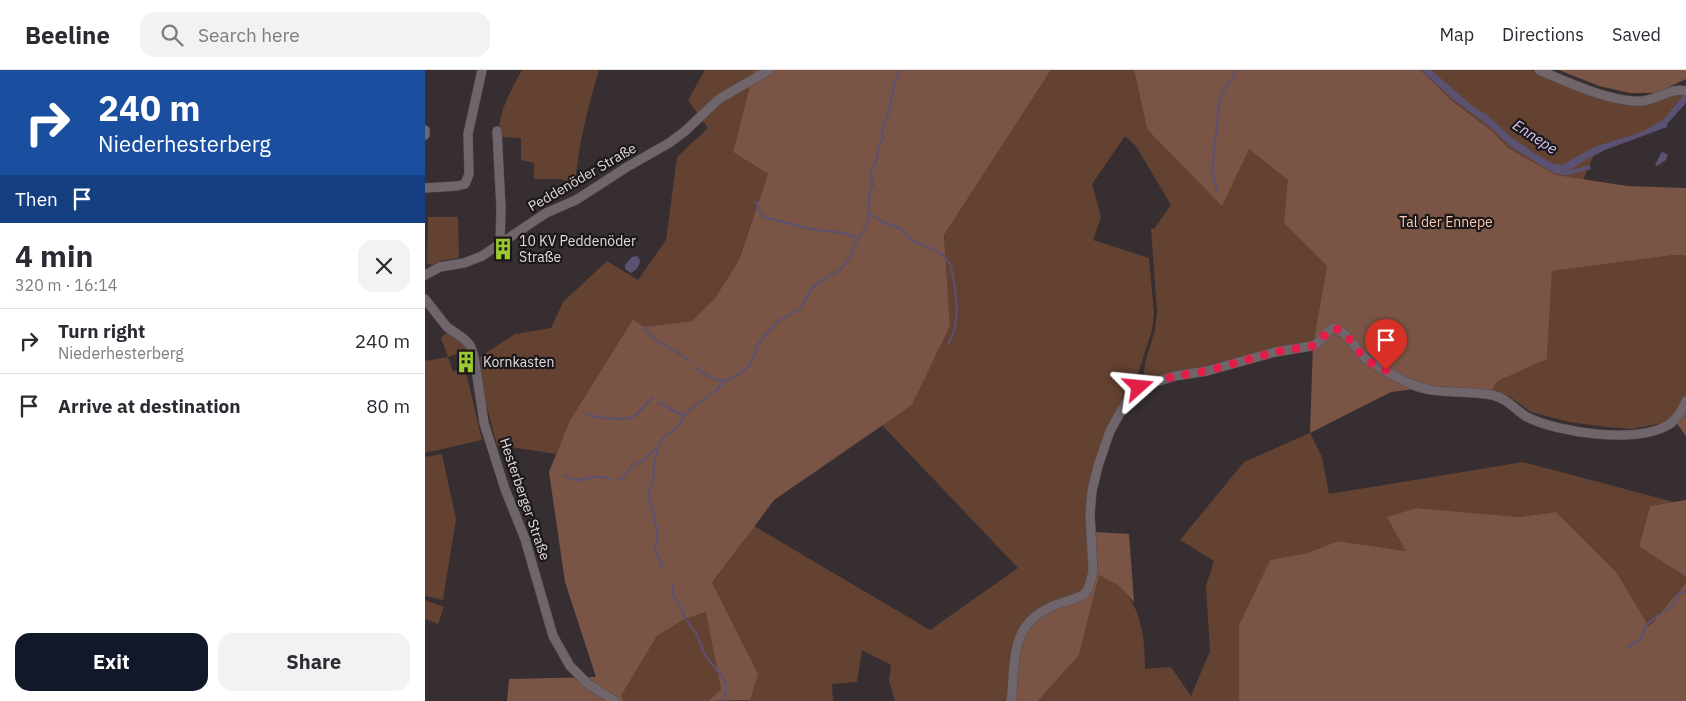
<!DOCTYPE html>
<html lang="en">
<head>
<meta charset="utf-8">
<style>
	:root { --surface:#fff; --page:#f2f2f3; --text:#2b2b33; --muted:#7c7c81; --line:#e1e1e2; --accent:#111827 }
	body { margin:0; font-family:"IBM Plex Sans",sans-serif; background:var(--page); color:var(--text); height:100vh; display:flex; flex-direction:column; font-size:19px; white-space:nowrap }
	* { box-sizing:border-box; margin:0 }
	p { font-size:16px; color:var(--muted) }
	.icon { flex:none; width:28px; height:28px; fill:none; stroke:currentColor; stroke-width:2; stroke-linecap:round; stroke-linejoin:round }
	.map { position:relative; flex:1; overflow:hidden }
	.drawer { display:flex; flex-direction:column; background:var(--surface); width:425px }
	.drawer>* { flex:none }
	.banner { background:#1a4fa0; color:#fff; overflow:hidden }
	.pin { position:absolute; display:grid; place-items:center; width:42px; height:42px; color:#fff; margin:-51px -21px; border-radius:50% 50% 50% 0; rotate:-45deg; box-shadow:0 0 5px #0007 }
	.pin .icon { rotate:45deg }
	.me { position:absolute; width:55px; margin:-28px; rotate:72deg; stroke-linejoin:round; filter:drop-shadow(0 0 4px #0008) }
	.turn { display:flex; align-items:center; gap:18px; height:105px; padding:0 15px; font-size:22px }
	.turn .icon { width:65px; height:65px; stroke-width:2.5 }
	.turn b { display:block; font-size:35px; line-height:42px }
	.then { display:flex; align-items:center; height:48px; padding:0 15px; background:#0003; gap:10px; font-size:19px }
	.round { display:grid; place-items:center; flex:none; width:52px; height:52px; border-radius:15px; background:var(--page) }
	.head { display:flex; align-items:center; justify-content:space-between; height:85px; padding:0 15px }
	h1 { font-size:30px; font-weight:700; line-height:38px }
	.cta { display:flex; gap:10px; margin-top:auto; padding:10px 15px }
	.cta a { flex:1; height:58px; border-radius:15px; background:var(--accent); color:#fff; font-size:20px; font-weight:700; line-height:58px; text-align:center }
	.cta a+a { background:var(--page); color:var(--text) }
	ul { padding:0; list-style:none }
	li { display:flex; align-items:center; gap:15px; height:65px; padding:0 15px; border-top:1px solid var(--line) }
	li div { flex:1 }
	li b { display:block; font-size:19px }
	li em { font-style:normal }
	header { display:flex; align-items:center; gap:30px; box-sizing:border-box; height:70px; padding:0 25px; background:var(--surface); border-bottom:1px solid var(--line) }
	header strong { font-size:24px }
	nav { display:flex; gap:28px; margin-inline-start:auto; font-size:18px }
	.search { width:350px; height:45px; background:var(--page); display:flex; align-items:center; gap:12px; box-sizing:border-box; padding:0 18px; border-radius:15px; color:var(--muted); font-size:19px }
	main { display:flex; flex:1; min-height:0 }
	.map>svg:first-child { display:block }
	.green { fill:#644232 }
	.forest { fill:#7a5545 }
	.water { fill:#5b5173 }
	.lines { fill:none; stroke-linecap:round; stroke-linejoin:round }
	.stream { stroke:#5b5173; stroke-width:2 }
	.minor-casing { stroke:#544d50; stroke-width:10 }
	.minor { stroke:#70656a; stroke-width:9 }
	.route { stroke:#e11d48; stroke-width:9; stroke-dasharray:0 16.2 }
	.labels { text-anchor:middle; stroke-width:4.5; stroke-linejoin:round; paint-order:stroke }
	.street-label { font-size:14px; fill:#e0dadc; stroke:#1c1719 }
	.park-label { font-size:14px; fill:#fcc7b0; stroke:#1c1719 }
	.poi-label { font-size:14px; fill:#e0dadc; stroke:#1c1719; text-anchor:start }
	.water-label { font-size:15px; font-style:italic; fill:#daccfd; stroke:#1c1719 }
</style>
</head>
<body>
<header>
<strong>Beeline</strong>
<div class="search"><svg class="icon" aria-label="search" viewBox="0 0 24 24"><circle cx="10" cy="10" r="6"/><path d="M15 15l6 6"/></svg>Search here</div>
<nav><a>Map</a><a>Directions</a><a>Saved</a></nav>
</header>
<main>
<section class="drawer">
<div class="banner">
<div class="turn"><svg class="icon" aria-label="right" viewBox="0 0 24 24"><path d="M7 20v-9h11M14 6l5 5-5 5"/></svg><div><b>240 m</b>Niederhesterberg</div></div>
<div class="then">Then<svg class="icon" aria-label="arrive" viewBox="0 0 24 24"><path d="M6 21V4h12l-3 4 3 4H6"/></svg></div>
</div>
<div class="head"><div><h1>4 min</h1><p>320 m · 16:14</p></div><a class="round"><svg class="icon" aria-label="close" viewBox="0 0 24 24"><path d="M6 6l12 12M18 6L6 18"/></svg></a></div>
<ul>
<li><svg class="icon" aria-label="right" viewBox="0 0 24 24"><path d="M7 20v-9h11M14 6l5 5-5 5"/></svg><div><b>Turn right</b><p>Niederhesterberg</p></div><em>240 m</em></li>
<li><svg class="icon" aria-label="arrive" viewBox="0 0 24 24"><path d="M6 21V4h12l-3 4 3 4H6"/></svg><div><b>Arrive at destination</b></div><em>80 m</em></li>
</ul>
<div class="cta"><a>Exit</a><a>Share</a></div>
</section>
<div class="map">
<svg width="1261" height="631" viewBox="0 0 1261 631">
	<rect width="100%" height="100%" fill="#372e31"/>
	<!-- green -->
	<path class="green" d="M97 0H174C162 40 154 72 150 114L136 109H109V93L96 90V68L74 67C73 42 85 22 97 0Z
		M280 0H329L308 82 343 104 314 190 290 228 267 251 219 257 208 249 144 352 131 384 72 375 58 323 55 287 90 264 126 258 138 232 182 191 213 210 241 170 252 87 283 58 263 30Z
		M626 0H709L722 59 810 0H1106L1125 8 1203 32 1257 21 1261 28 1236 56 1170 82 1123 194 877 171 902 196 888 274 721 312 718 307 721 289 730 260 732 242 726 158 729 159 746 135 711 76 700 66 667 114 676 147 668 170 724 188 729 244 727 260 709 316 698 333 671 396 665 499 659 520 585 631H470L464 610 466 595 437 580 432 612 407 614 408 631H320L325 630 287 514 329 456 505 560 593 498 457 355 487 335 525 256 519 165Z
		M3 147H33L34 188 19 190 7 195 2 193Z
		M1249 185H1261V329L1254 343 1239 353 1206 359 1181 357 1144 352 1106 342 1085 327 1066 321 1073 311 1122 289 1127 201Z
		M23 261 33 268 43 280 23 287 28 302 40 298 57 370 0 383V291L23 287 16 268Z
		M885 363 897 387 904 424 1098 392 1249 432 1225 436 1214 475 1261 507V513L1224 558 1192 503 1131 442 1094 447 992 438 982 481 913 471 882 483 845 490 814 555V631H613L654 585 674 504C680 508 689 511 694 516 717 537 720 569 720 599L746 597 766 626 785 581 781 516 789 491 755 470 819 392Z
		M17 384 31 449 18 530 0 526V387Z
		M0 530 19 537 13 554 0 549Z
		M282 542 296 619 283 631H199L196 626 232 566 258 550Z"/>
	<!-- forest -->
	<path class="forest" d="M329 0H626L519 165 525 256 487 335 349 430 287 513 333 604 325 630 283 631 296 619 281 542 258 550 232 566 196 626 199 631H82L84 609 171 607 140 512 124 402 144 352 208 249 219 257 267 251 290 228 314 190 343 104 308 82Z
		M709 0H995L1028 32 1067 61 1083 78 1131 105 1202 116 1261 118V185H1249L1127 201 1122 289 1073 311 1066 321 1014 316 966 322 885 363 888 274 902 196 859 153 863 110 824 79 797 136 722 59Z
		M1134 0H1261V9L1231 23H1205L1174 16Z
		M1261 335V366L1250 351Z
		M1261 430V507L1214 476 1225 436Z
		M992 438 1094 447 1131 442 1192 503 1224 557 1261 513V631H814V555L845 490 882 483 913 471 981 481 962 447Z
		M670 462 704 464 709 532 693 515 674 505 654 585 613 631H587L595 569 608 547 636 534 669 512 673 498Z"/>
	<!-- water -->
	<path class="water" d="M996 0H1006L1050 38 1061 44 1087 68 1114 86 1129 94 1137 95 1169 77 1217 62 1239 49 1261 22V33L1242 54V57L1180 80 1157 92 1143 101 1165 95 1166 99 1142 105H1136L1127 102 1086 77 1063 55 1030 31Z
		M1238 82 1243 85 1241 90 1232 96 1230 95 1236 83Z
		M212 186 215 190C215 196 211 200 206 203L200 199V195L207 187Z"/>
	<g class="lines">
		<!-- stream -->
		<path class="stream" d="M792 122 787 101 794 34C796 22 806 12 811 0
			M329 132 332 133 333 140 339 147 385 159 419 163 434 168
			M445 144C452 148 458 154 466 155 470 156 474 157 477 160 481 164 482 168 488 171 504 178 516 179 526 196 531 220 537 253 523 274
			M219 257 228 268 266 291
			M272 298C281 306 288 310 300 311
			M233 332C242 336 249 343 259 345
			M162 344C173 349 197 350 209 347L227 328
			M139 405C153 414 154 409 168 407 173 406 180 407 185 409
			M191 410 197 409 206 397 220 389 231 379
			M238 499 230 479 232 469 231 456 228 440 224 429V421L229 407V392L235 372 239 367 252 358 260 345 269 336 289 322 300 311 316 303 324 296 329 287 332 275 352 252 375 239 386 220 393 213 417 198 424 189 429 176 443 153 444 127 446 119 449 115 446 108V103L452 88 453 78 458 68 457 60 464 42 470 10 475 0
			M247 515 249 528 254 533 260 548 271 563 280 585 301 612 300 631
			M1203 578 1218 566C1218 547 1241 546 1250 532 1251 529 1252 527 1253 524L1261 521"/>
		<!-- minor casing -->
		<g class="minor-casing">
			<path id="minor" d="M1114 0C1142 12 1187 33 1217 31 1232 30 1246 17 1261 21
				M0 60V65
				M72 61 76 138 75 174
				M0 118 32 116 40 114 44 104 43 64 57 0
				M0 205 15 197 39 193 57 186 121 143 151 130 202 97 244 73 259 62 294 29 344 0
				M0 229 22 257 38 268 45 275 49 286 59 353 80 419 100 469 128 566 145 596 163 614 190 631
				M586 631C589 609 587 578 599 559 608 545 621 538 636 533 644 530 655 529 661 522 665 517 667 506 668 500L665 444 667 421 673 396 685 361 700 334 714 317 750 306 782 301 850 282 887 276 894 272 904 260 909 258C926 263 930 282 944 291 956 299 975 309 988 315 1013 325 1041 320 1067 325 1082 328 1090 340 1102 347 1134 363 1211 374 1243 355 1252 350 1257 340 1261 331"/>
		</g>
		<!-- minor -->
		<use href="#minor" class="minor"/>
	</g>
	<g class="lines">
		<!-- route -->
		<path class="route" d="M714 317 750 306 782 301 850 282 887 276 894 272 904 260 909 258C926 263 930 281 943 291 949 295 956 297 961 300"/>
	</g>
	<!-- icons -->
	<defs>
		<g id="building-bare" transform="scale(1.725)"><path d="M-4-6H4V6H1V3H-1V6H-4ZM-2.5-4.3h1.7v1.8h-1.7ZM.8-4.3h1.7v1.8H.8ZM-2.5-1h1.7V.8h-1.7ZM.8-1h1.7V.8H.8Z" fill="#9cca31" stroke="#1c1719" stroke-width="2.5" paint-order="stroke"/></g>
	</defs>
	<g fill-rule="evenodd">
		<use href="#building-bare" x="78" y="179"/>
		<use href="#building-bare" x="41" y="292"/>
	</g>
	<g class="labels">
		<!-- street labels -->
		<g class="street-label">
			<text transform="translate(157 107) rotate(-30)" y="5">Peddenöder Straße</text>
			<text transform="translate(100 429) rotate(71)" y="5">Hesterberger Straße</text>
		</g>
		<!-- park labels -->
		<g class="park-label">
			<text x="1021" y="157">Tal der Ennepe</text>
		</g>
		<!-- poi labels -->
		<g class="poi-label">
			<text x="94" y="176">10 KV Peddenöder<tspan x="94" dy="16">Straße</tspan></text>
			<text x="58" y="297">Kornkasten</text>
		</g>
		<!-- water labels -->
		<g class="water-label">
			<text transform="translate(1110 67) rotate(33)" y="5">Ennepe</text>
		</g>
	</g>
</svg>
<div class="pin" style="left:961px;top:300px;background:#d93025"><svg class="icon" aria-label="arrive" viewBox="0 0 24 24"><path d="M6 21V4h12l-3 4 3 4H6"/></svg></div>
<svg class="me" style="left:714px;top:317px" viewBox="-20 -20 40 40"><path d="M0-17L14 15 0 8-14 15z" fill="#e11d48" stroke="#fff" stroke-width="4"/></svg>
</div>
</main>
</body>
</html>
